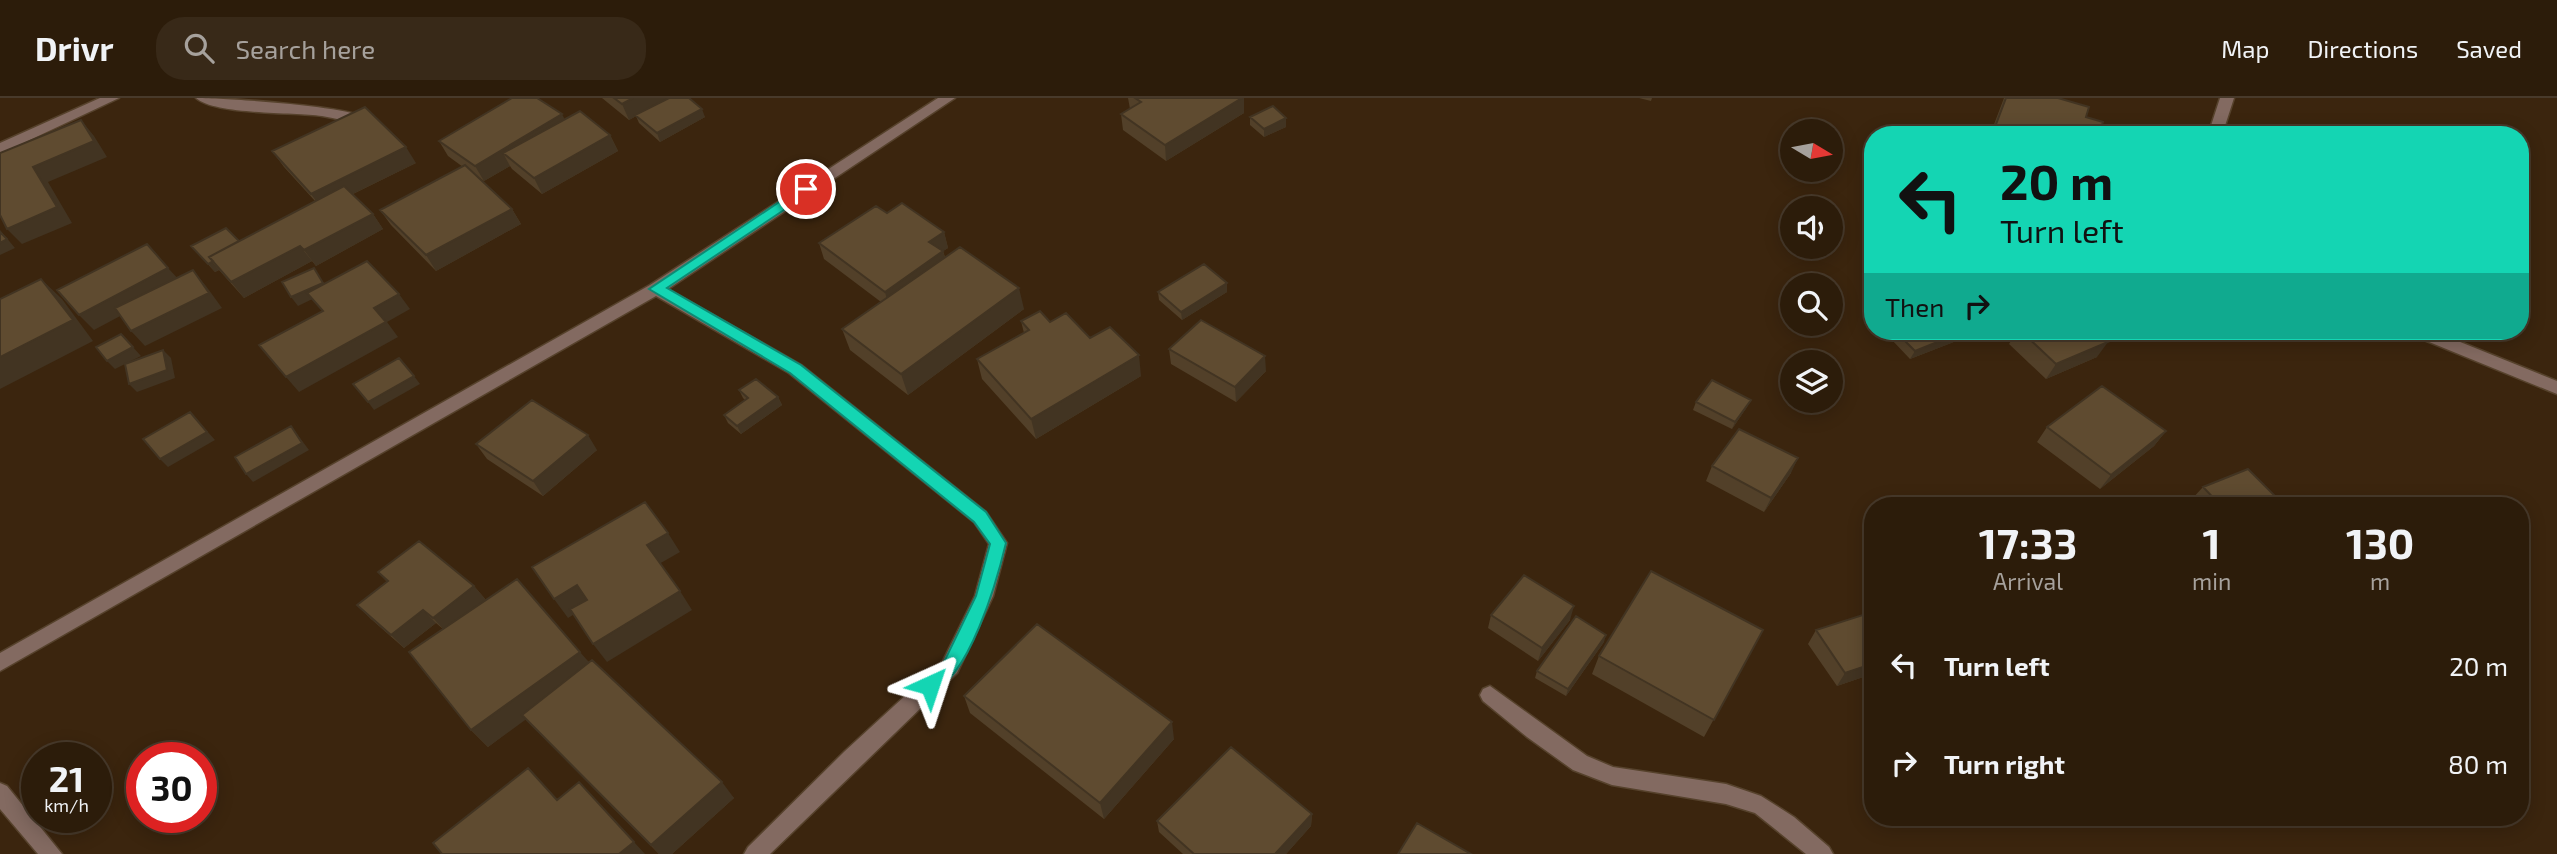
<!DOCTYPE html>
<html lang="en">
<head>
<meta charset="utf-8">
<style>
	:root { --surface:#2c1c0a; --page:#382918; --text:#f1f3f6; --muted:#a6a19c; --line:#483a2b }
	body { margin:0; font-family:"Exo 2",sans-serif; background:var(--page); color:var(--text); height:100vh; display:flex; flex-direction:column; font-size:26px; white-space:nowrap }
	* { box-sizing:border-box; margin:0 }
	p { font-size:23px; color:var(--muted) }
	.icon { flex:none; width:38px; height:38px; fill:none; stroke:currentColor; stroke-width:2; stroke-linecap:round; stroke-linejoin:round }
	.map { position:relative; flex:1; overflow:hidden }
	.details { position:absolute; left:1864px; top:399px; width:665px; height:329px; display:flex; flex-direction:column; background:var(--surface); border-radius:28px; box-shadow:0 4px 18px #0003,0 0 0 2px var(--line) }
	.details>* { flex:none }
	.hud { position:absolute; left:1864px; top:28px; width:665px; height:214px; border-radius:28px; box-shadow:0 4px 18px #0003,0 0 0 2px var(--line); background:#14d5b3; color:#111; overflow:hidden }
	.needle { width:46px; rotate:100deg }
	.fabs { position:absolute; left:1780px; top:21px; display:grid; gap:14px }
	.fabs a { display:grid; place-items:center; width:63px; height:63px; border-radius:50%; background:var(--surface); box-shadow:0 4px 18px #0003,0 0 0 2px var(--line); font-size:35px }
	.speed { position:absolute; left:21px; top:644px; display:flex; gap:14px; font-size:35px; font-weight:700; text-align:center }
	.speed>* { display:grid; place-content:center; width:91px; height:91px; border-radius:50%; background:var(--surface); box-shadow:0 4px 18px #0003,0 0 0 2px var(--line); line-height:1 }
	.speed small { font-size:18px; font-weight:400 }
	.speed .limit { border:10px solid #d22; background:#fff; color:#111 }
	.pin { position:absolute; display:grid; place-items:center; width:60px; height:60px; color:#fff; margin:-30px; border:4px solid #fff; border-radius:50%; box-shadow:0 2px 7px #0007 }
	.me { position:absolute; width:77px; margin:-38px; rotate:42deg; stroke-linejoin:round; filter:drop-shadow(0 0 5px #0008) }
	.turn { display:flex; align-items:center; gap:24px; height:147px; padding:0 21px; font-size:32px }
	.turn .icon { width:91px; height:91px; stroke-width:2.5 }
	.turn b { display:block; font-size:49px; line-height:60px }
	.then { display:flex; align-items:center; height:66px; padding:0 21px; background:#0003; gap:14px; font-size:26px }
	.eta { display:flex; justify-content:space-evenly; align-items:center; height:119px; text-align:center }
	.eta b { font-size:42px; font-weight:700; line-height:49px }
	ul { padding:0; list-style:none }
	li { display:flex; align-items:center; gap:21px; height:98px; padding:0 21px }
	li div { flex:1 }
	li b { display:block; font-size:26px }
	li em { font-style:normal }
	header { display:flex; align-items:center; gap:42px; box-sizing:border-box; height:98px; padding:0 35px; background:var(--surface); border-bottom:2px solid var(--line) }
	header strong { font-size:33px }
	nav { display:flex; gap:38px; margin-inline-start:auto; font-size:24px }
	.search { width:490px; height:63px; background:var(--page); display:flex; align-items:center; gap:18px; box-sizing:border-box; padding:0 24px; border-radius:28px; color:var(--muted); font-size:26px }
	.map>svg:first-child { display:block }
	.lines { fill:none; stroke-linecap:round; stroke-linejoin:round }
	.street-casing { stroke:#56422c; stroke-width:3 }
	.street { fill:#836a61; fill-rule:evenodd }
	.wall { fill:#524029 }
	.shaded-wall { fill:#423422 }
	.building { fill:#5f4b30; stroke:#423422; stroke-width:2 }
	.route { fill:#14d5b3; stroke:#0d8a74; stroke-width:2 }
</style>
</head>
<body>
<header>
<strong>Drivr</strong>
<div class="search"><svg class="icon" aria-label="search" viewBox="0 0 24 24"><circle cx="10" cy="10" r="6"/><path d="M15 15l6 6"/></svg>Search here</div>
<nav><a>Map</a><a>Directions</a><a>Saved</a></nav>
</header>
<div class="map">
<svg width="2557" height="756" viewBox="0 0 2557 756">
	<rect width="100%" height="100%" fill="#3b250e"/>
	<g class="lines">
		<!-- street casing -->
		<g class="street-casing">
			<path id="street" d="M100 0H119L0 56V45Z
				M196 0C221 0 354 8 367 21L360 26C347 23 334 20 322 18 294 14 215 17 196 0Z
				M938 0H955L668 191 801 267 986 414 1007 445 993 498 957 575 770 756H744L748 749 845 653 943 563 975 498 989 446 974 424 789 275 656 198 0 573V555L650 187Z
				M2220 0H2234L2222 37H2208Z
				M2410 233H2433L2557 283V296L2412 237Z
				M1490 588 1587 658 1613 669 1726 686 1761 698 1794 719 1829 749 1833 756H1806L1755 715 1726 706 1612 687 1573 672 1527 639 1483 603 1480 597 1483 591Z
				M0 685 7 688 62 756H38L0 711Z"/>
		</g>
		<!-- street -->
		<use href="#street" class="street"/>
	</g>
	<!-- wall -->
	<path class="wall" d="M602 0H689L705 19 660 44 639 25 636 18 629 22Z
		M1128 0H1244V15L1166 63 1123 32 1121 16 1130 11Z
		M1639 0H1652L1651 3Z
		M2004 0H2058L2086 19 2098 37H1990Z
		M1250 19 1286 29 1264 39 1250 27Z
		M564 21 610 37 618 53 542 96 512 71 510 68 484 83 478 79 512 111 521 126 436 173 391 127 380 112 463 69 448 58 439 43Z
		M272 53 416 65 353 96 373 116 383 131 316 168 312 163 244 200 219 172 215 174 191 148 239 143 315 103 284 69Z
		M887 115 944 134 948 150 943 153 945 159 1024 211 908 297 850 252 842 231 881 204 824 161 819 145Z
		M1158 194H1227L1182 222 1159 202Z
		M1021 223 1050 224 1090 240 1141 278 1036 341 982 281 977 261 1024 235Z
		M1895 233H1968L1964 240 1910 261 1891 241Z
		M2017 233H2096L2097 259 2046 281 2009 246Z
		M1169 251 1266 273 1236 304 1171 266Z
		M739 292 778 299 782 307 741 336 728 325 724 317 745 302 743 300Z
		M1696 304 1747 309 1732 331 1693 312Z
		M2047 329 2166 333 2154 348 2100 391 2037 344Z
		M476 346 597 352 543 398 487 361Z
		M1712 368 1791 375 1764 414 1706 383Z
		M2203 389 2285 408H2194L2190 403Z
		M378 474 474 488 486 502 589 564 734 700 672 756H659L525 621 488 649 471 632 443 531 436 525 404 550 371 521 357 507 387 484Z
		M1872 514V576L1837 588 1808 546 1816 532Z
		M1491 517 1570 522 1538 563 1488 530Z
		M1763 532 1704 639 1592 576 1599 558Z
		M1604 544 1566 598 1535 580 1537 573Z
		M964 598 1174 641 1104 721 970 615Z
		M1312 716 1311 728 1286 756H1183L1159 734 1157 723Z"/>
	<!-- shaded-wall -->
	<path class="shaded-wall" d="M633 0H670L629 22 622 6Z
		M1242 0H1244V15L1166 63 1165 47Z
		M702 11 705 19 660 44 657 35Z
		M562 16 570 32 503 55 510 68 484 83 475 68Z
		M1286 20V29L1264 39V31Z
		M81 22 94 38 107 59 48 84 72 125 22 146 7 131 33 69Z
		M610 37 618 53 542 96 534 80Z
		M406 49 416 65 322 111 311 96Z
		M512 111 521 126 436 173 426 157Z
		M373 116 383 131 316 168 304 152Z
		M0 132 15 150 0 157Z
		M944 134 948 150 934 159 929 144Z
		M300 148 312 163 244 200 231 184Z
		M943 153 947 168 889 210 885 194Z
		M212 164 219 172 215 174 208 166Z
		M168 170 182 185 94 232 79 217Z
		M314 170 329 193 298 208 291 199Z
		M193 172 206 188 222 210 145 248 131 233Z
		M41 181 62 201 93 243 0 291V259Z
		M1227 185V194L1182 222 1181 214Z
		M1019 190 1024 211 908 297 901 276Z
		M399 196 410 211 387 224 398 239 299 294 286 279 374 210Z
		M1965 233H1968L1964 240 1910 261 1915 253Z
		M121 236 141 258 115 271 107 263Z
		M2108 244 2097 259 2046 281 2056 266Z
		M163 252 171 260 175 280 137 294 129 286Z
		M1139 257 1141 278 1036 341 1031 321Z
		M1265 258 1266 273 1236 304 1235 289Z
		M414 278 420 286 374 312 368 304Z
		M778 299 782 307 741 336 737 328Z
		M1751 302 1747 309 1732 331 1735 324Z
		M190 314 215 342 168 369 160 361Z
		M291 328 309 352 253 384 246 376Z
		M2166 333 2154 348 2100 391 2111 377Z
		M588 337 597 352 543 398 533 383Z
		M1798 360 1791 375 1764 414 1771 400Z
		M668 435 680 454 659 466 647 447Z
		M577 487 591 506 568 520 554 501Z
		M474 488 486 502 446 534 433 520Z
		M680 493 692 512 607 564 593 546Z
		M1574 508 1570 522 1538 563 1542 550Z
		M423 512 436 525 404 550 391 537Z
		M1606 537 1604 544 1566 598 1568 591Z
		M580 554 595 571 488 649 471 632Z
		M1872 566V576L1837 588 1845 575Z
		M1172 624 1174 641 1104 721 1100 705Z
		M579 684 645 756H619Z
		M722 684 734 700 672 756H659L651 747Z
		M1312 716 1311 728 1286 756H1275Z"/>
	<!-- building -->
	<path class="building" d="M512 0H537L562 16 475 68 439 43Z
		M614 0H633L622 6Z
		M669 0H689L702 11 657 35 635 17Z
		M1135 0H1242L1165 47 1121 16 1141 4Z
		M2006 0H2058L2089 9 2086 19 2103 24 2098 37H2020L1995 29Z
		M1273 8 1286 20 1264 31 1250 19Z
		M365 9 406 49 311 96 272 53Z
		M580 13 610 37 534 80 503 55Z
		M81 22 94 43 33 69 57 109 7 131 0 117V55Z
		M465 67 512 111 426 157 380 112Z
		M344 88 373 116 304 152 300 148 231 184 209 159Z
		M902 105 944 134 929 144 943 153 885 194 819 145 876 108 887 115Z
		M226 130 239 143 209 159 213 163 208 166 191 148Z
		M0 134 7 141 0 145Z
		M147 146 168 170 79 217 57 192Z
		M960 149 1019 190 901 276 842 231Z
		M367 163 399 196 374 210 386 224 286 279 259 247 323 213 307 195Z
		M1204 166 1227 185 1181 214 1158 194Z
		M314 170 323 185 291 199 282 184Z
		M193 172 209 195 131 233 115 210Z
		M41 181 73 222 0 259V201Z
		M1040 213 1050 224 1066 215 1090 240 1110 229 1139 257 1031 321 977 261 1029 232 1021 223Z
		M1201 222 1265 258 1235 289 1169 251Z
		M1895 233H1965L1915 253Z
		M2021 233H2096L2108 244 2056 266Z
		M121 236 133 249 107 263 96 249Z
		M163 252 167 272 129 286 125 266Z
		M399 260 414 278 368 304 353 286Z
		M756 281 778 299 737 328 724 317 748 300 739 292Z
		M1712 282 1751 302 1735 324 1696 304Z
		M2102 288 2166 333 2111 377 2047 329Z
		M532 302 588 337 533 383 476 346Z
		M190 314 207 334 160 361 143 341Z
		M291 328 302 345 246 376 235 359Z
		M1739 331 1798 360 1771 400 1712 368Z
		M2248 371 2285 408H2221L2203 389Z
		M645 404 668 435 647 447 680 493 593 546 570 511 587 502 577 487 554 501 532 469Z
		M419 443 474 488 433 520 423 512 391 537 357 507 388 483 378 474Z
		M1651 473 1763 532 1714 622 1599 558Z
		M1524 477 1574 508 1542 550 1491 517Z
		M517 481 580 554 471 632 409 554Z
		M1872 514V566L1845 575 1816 532Z
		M1576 518 1606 537 1568 591 1537 573Z
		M1037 526 1172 624 1100 705 964 598Z
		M592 562 722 684 651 747 522 617Z
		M1231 649 1312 716 1275 756H1194L1157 723Z
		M528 670 557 702 579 684 634 744 619 756H442L433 745Z
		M1417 725 1471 756H1398Z"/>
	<!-- route -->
	<path class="route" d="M806 86 813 91 811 94 667 190 801 267 986 414 1006 445C997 483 969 581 930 595L924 593 921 587 944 564 976 498 990 446 974 424 790 275 649 191Z"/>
</svg>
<div class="fabs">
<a><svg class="needle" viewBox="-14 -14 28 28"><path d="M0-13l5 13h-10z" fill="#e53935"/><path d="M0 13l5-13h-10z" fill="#a6a19c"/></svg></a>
<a><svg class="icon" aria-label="sound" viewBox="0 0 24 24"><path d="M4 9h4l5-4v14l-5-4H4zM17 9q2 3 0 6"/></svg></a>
<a><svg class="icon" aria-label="search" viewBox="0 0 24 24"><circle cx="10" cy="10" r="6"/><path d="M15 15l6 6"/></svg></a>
<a><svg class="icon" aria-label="layers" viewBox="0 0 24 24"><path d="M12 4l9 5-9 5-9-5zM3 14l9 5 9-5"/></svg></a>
</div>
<div class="speed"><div>21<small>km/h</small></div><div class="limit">30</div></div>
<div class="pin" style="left:806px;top:91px;background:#d93025"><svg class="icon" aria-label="arrive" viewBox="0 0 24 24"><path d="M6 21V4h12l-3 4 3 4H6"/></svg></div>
<svg class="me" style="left:930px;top:587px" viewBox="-20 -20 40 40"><path d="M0-17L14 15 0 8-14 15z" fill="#14d5b3" stroke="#fff" stroke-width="4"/></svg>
<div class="hud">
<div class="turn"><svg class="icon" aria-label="left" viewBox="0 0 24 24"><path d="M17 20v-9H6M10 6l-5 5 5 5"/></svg><div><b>20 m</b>Turn left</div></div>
<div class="then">Then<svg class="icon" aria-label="right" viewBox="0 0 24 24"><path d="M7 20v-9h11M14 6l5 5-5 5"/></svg></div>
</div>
<section class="details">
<div class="eta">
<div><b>17:33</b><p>Arrival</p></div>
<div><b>1</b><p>min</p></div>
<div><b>130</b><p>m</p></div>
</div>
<ul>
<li><svg class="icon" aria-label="left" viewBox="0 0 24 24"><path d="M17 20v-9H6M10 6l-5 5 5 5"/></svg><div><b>Turn left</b></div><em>20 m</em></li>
<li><svg class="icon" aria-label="right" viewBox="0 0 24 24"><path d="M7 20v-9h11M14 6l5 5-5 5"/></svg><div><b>Turn right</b></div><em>80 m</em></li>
</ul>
</section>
</div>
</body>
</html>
